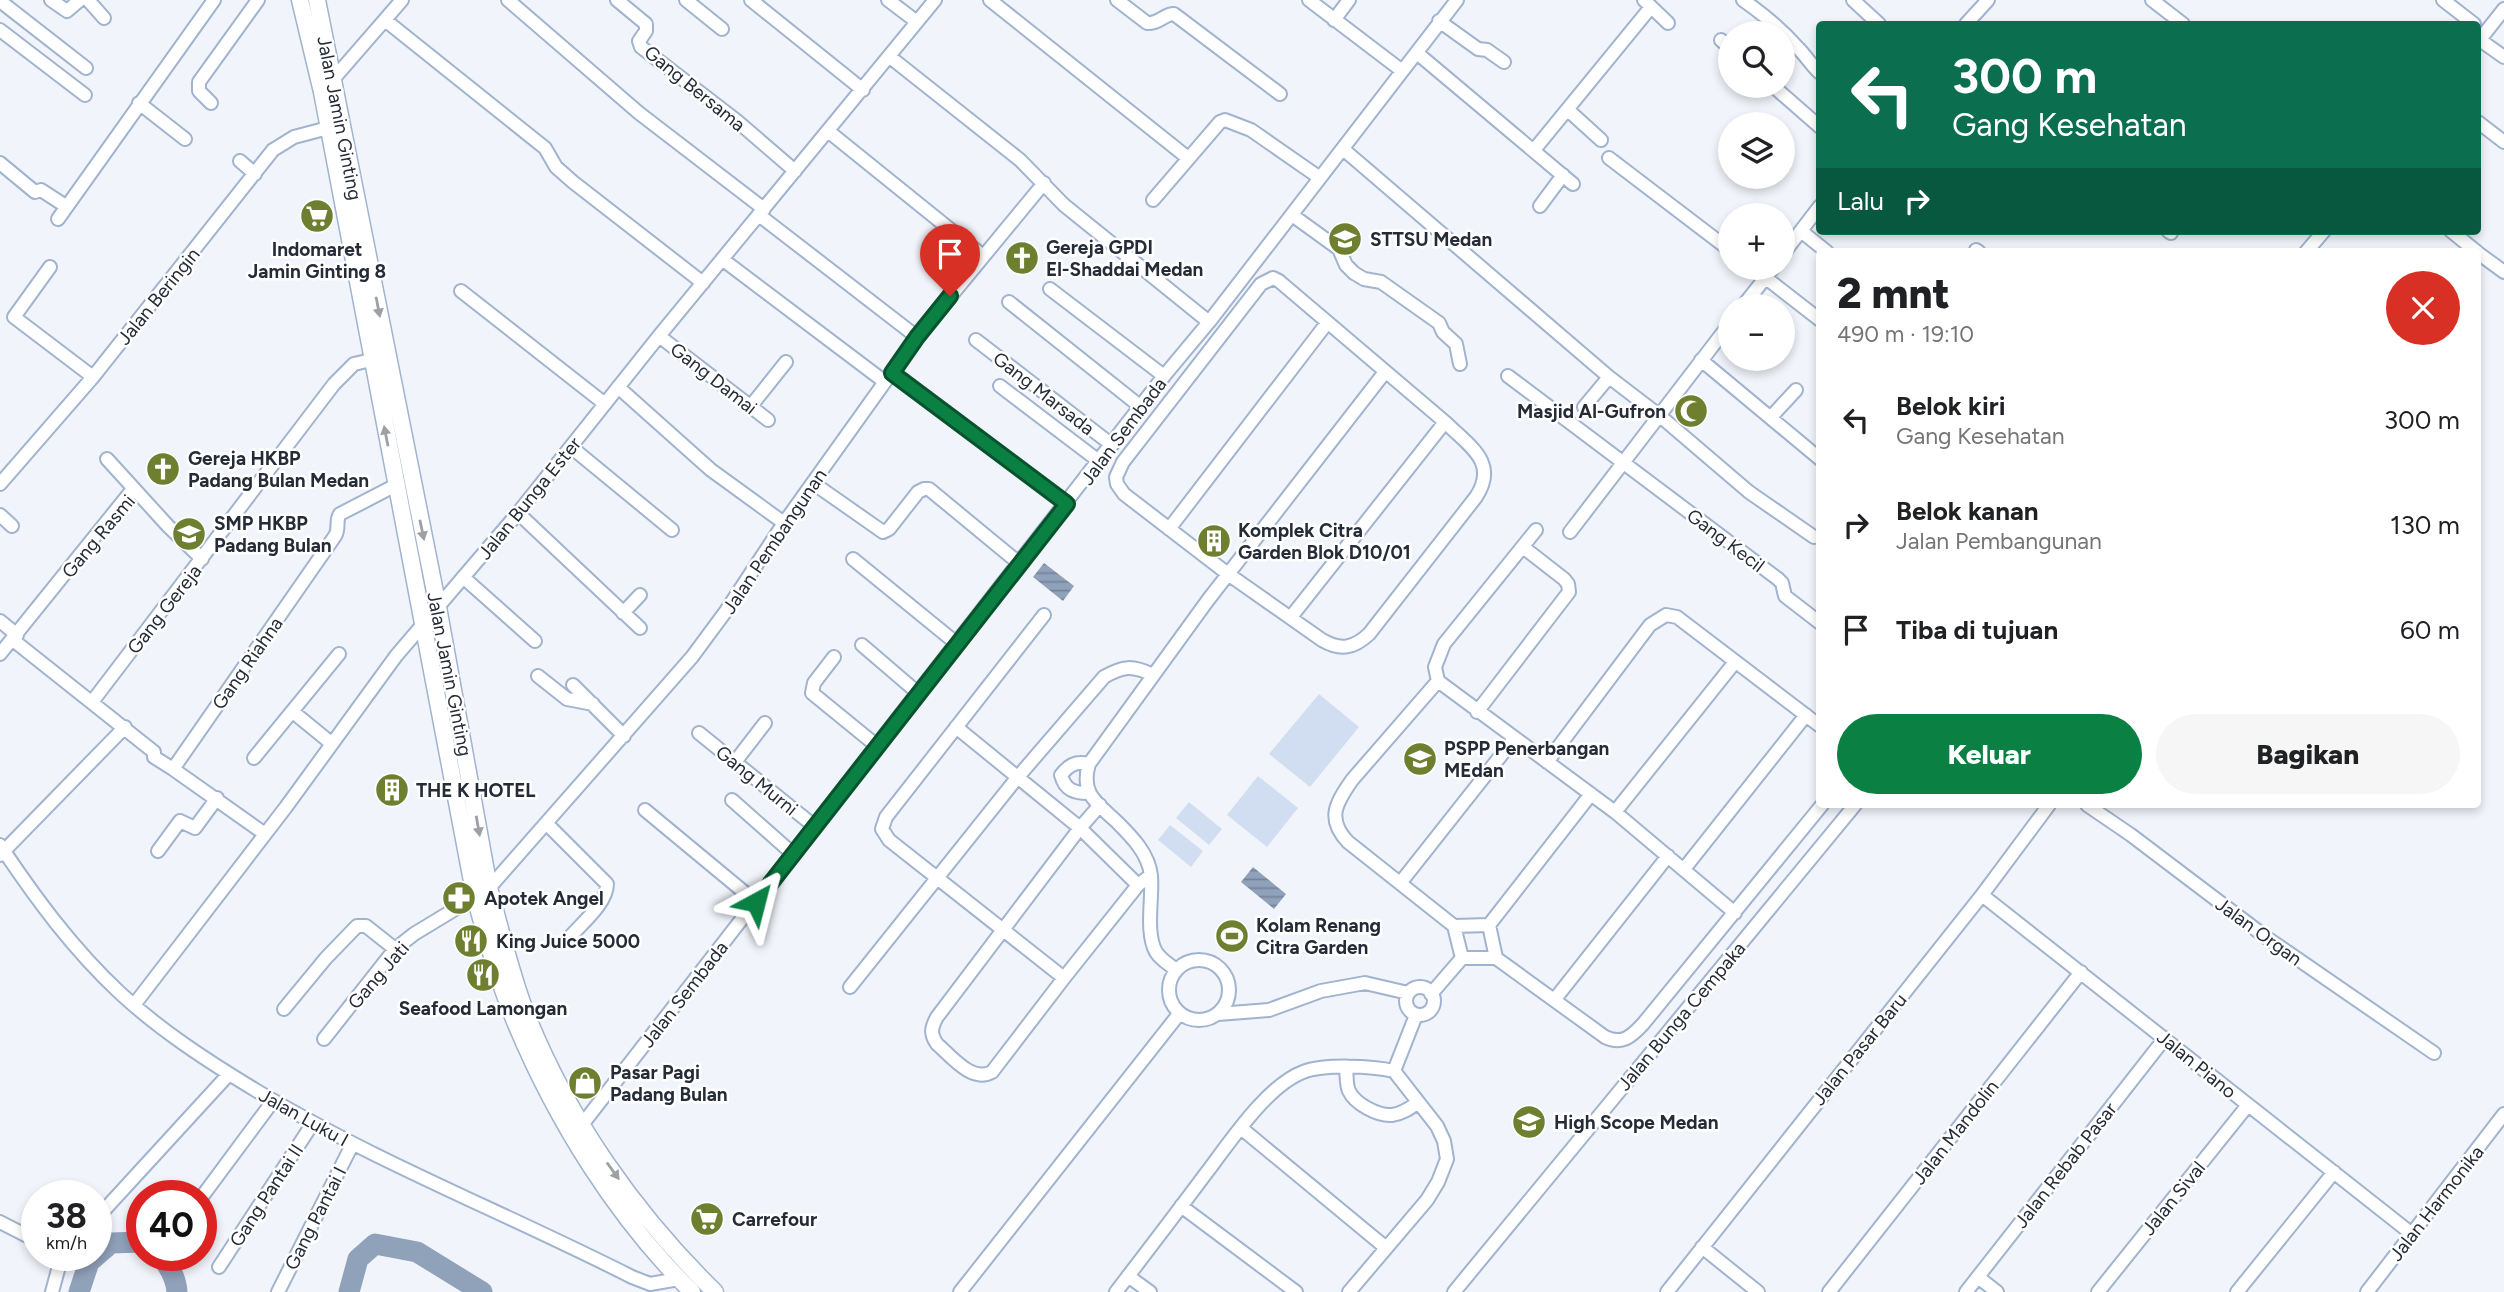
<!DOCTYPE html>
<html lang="id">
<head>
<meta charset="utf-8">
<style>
	:root { --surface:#fff; --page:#f6f6f6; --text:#202124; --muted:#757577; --accent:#0b8043 }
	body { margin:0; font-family:Figtree,sans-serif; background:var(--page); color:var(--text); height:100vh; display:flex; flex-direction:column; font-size:26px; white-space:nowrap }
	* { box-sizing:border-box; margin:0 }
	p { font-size:23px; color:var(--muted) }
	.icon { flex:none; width:38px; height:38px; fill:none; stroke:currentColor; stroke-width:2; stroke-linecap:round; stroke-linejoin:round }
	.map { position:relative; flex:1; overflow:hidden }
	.sheet { position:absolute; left:1816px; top:248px; width:665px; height:560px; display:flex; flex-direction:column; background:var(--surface); border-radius:7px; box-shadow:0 4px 10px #0003 }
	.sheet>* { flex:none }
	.banner { position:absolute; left:1816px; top:21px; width:665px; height:214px; border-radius:7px; box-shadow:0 4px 10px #0003; background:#0b6e4f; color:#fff; overflow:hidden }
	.tools { position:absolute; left:1718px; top:21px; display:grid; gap:14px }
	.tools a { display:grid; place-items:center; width:77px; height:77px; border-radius:50%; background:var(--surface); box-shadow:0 4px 10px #0003; font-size:35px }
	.speed { position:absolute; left:21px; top:1180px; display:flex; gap:14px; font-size:35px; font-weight:700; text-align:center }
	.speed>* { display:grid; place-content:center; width:91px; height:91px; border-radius:50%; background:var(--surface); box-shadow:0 4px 10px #0003; line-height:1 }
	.speed small { font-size:18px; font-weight:400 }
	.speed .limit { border:10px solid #d22; background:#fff; color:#111 }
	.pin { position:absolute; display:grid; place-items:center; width:60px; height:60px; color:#fff; margin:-72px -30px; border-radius:50% 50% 50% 0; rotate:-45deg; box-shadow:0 0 7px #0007 }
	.pin .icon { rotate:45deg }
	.me { position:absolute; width:77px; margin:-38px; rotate:38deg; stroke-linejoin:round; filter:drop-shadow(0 0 5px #0008) }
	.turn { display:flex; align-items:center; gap:24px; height:147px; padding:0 21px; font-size:32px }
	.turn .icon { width:91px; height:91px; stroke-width:2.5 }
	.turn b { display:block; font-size:49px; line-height:60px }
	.then { display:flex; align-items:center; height:66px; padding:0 21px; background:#0003; gap:14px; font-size:26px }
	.round { display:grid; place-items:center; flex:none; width:74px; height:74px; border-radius:37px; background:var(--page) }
	.headline { display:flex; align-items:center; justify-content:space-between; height:119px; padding:0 21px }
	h1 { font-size:42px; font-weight:800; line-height:52px }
	.action { display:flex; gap:14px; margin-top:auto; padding:14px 21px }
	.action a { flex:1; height:80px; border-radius:42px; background:var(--accent); color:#fff; font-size:28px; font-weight:800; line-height:80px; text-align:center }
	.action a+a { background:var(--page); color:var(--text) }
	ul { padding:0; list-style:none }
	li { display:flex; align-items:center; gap:21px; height:105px; padding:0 21px }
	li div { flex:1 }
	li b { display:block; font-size:26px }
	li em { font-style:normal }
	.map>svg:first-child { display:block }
	.green { fill:#d1def1 }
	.water { fill:url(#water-rules) }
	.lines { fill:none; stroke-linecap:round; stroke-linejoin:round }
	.river { stroke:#90a1ba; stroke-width:21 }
	.minor-casing { stroke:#a1b3ce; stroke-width:16 }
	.major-casing { stroke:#a1b3ce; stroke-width:19 }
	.minor { stroke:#fff; stroke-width:12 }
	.major { stroke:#fff; stroke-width:16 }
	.oneway { fill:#9da0a5 }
	.route-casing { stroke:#07532c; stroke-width:18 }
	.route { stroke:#0b8043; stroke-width:12 }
	.labels { text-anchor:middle; stroke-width:5; stroke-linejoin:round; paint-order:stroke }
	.street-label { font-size:19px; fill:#252c37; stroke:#fff }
	.poi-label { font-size:19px; font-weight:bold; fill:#252c37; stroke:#fff; text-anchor:start }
</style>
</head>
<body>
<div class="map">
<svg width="2504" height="1292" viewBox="0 0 2504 1292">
	<defs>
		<pattern id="water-rules" width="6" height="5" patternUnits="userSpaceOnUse" patternTransform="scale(1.75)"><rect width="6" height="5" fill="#90a1ba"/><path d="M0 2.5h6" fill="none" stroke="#758398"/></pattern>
	</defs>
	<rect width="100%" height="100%" fill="#f1f5fb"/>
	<!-- green -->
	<path class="green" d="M1319 694 1359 727 1310 787 1269 754Z
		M1258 776 1298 808 1267 847 1227 815Z
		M1189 802 1222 829 1209 845 1176 818Z
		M1170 825 1203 851 1191 867 1158 840Z"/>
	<!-- water -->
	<path class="water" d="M1044 563 1074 586 1063 601 1033 577Z
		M1253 867 1286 894 1274 909 1241 882Z"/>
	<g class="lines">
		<!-- river -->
		<path class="river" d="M160 1255C169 1266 176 1277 177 1292
			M79 1292 89 1262 111 1243 142 1242
			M349 1292 358 1259 375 1244 417 1252 482 1292"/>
		<!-- minor casing -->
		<g class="minor-casing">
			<path id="minor" d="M51 0 67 11 80 0
				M88 0 104 18
				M508 0 639 113 764 209
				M617 0 646 24V31L639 41 641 47 737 121 795 171
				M686 0 722 29
				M751 0 863 90
				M888 0 917 22
				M990 0 1188 158
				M1117 0 1147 23C1159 24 1164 14 1174 14L1280 94
				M1309 0 1401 70
				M1644 0 1668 23
				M1743 0C1763 14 1782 30 1798 48 1806 56 1811 65 1820 73
				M1853 0 1879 24
				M2152 0 2183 24
				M2443 0 2474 24
				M0 1 86 68
				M385 20 545 148 556 167 573 182 703 283
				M1334 20 1349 0
				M1439 21 1478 49 1487 50 1504 62
				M1966 24 1988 0
				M0 30 85 95
				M1721 40 1731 49
				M2480 40 2504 57
				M2478 42 2504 9
				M1417 53 1573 184
				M890 57 1020 160 1064 205 1209 322
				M329 84 402 0
				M1773 86 1820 127
				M139 103 185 139
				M211 103 199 91V82L258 0
				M1568 110 1601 140
				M2478 122 2504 142
				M828 131 983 256
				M1343 149 1609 377 1660 416 1749 492 1814 537
				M1534 150 1651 7
				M1609 158 1731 251
				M240 161 255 174
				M0 163 35 192 41 190 61 203
				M1153 200 1220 122 1225 120 1251 130 1320 178
				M1540 206 1563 175
				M759 215 917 337
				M1292 215 1339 249 1346 265 1354 273 1364 279 1381 282 1439 323 1443 332 1456 344 1460 364
				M58 219 214 0
				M1801 231 1827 252
				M2168 231 2171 233
				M2451 231 2477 252
				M1976 250 1979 252
				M2306 252 2324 231
				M2478 253 2504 272
				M1783 254 1820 206
				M722 259 885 382
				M50 267 14 317 93 377
				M1753 268 1820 320
				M1273 278 1279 281 1445 422C1469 446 1499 462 1476 497L1369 634C1354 648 1341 651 1322 640L1228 574 1124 494 1117 484 1116 477 1123 462 1261 284Z
				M1050 289 1164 376
				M461 291 605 404
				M1009 302 1141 407
				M1743 306 1773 268
				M659 336 768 420
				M976 340 1112 445
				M1701 360 1820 459
				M892 373 1067 504
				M1508 376 1778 579 1782 583 1785 596 1820 623
				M1000 386 1100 462
				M618 387 711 470 784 523
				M751 406 786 362
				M1584 407 1609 377
				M1771 417 1796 390
				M571 447 672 530
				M107 459 168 526 202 559
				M813 483 883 532 889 529 918 492 924 489H929L1020 564
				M0 484 93 377 273 150 294 137 328 128
				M518 513 640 628
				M0 515 12 526
				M1169 529 1327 323
				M1536 530 1444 644 1435 667 1438 681 1615 812 1735 913
				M1570 532 1731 322
				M853 559 956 643
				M463 577 535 641
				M623 613 640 595
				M1044 615 886 817 882 829 889 840 1064 978
				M1291 617 1445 422
				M0 621 17 635
				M13 640 154 752V757L173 769
				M862 645 918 693
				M0 654 133 489
				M834 657 814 683 812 693 877 746
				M538 676 567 699 593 704
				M1438 681 1352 780C1336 803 1326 819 1348 842L1454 926
				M573 685 624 736
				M92 702 334 384 354 364 371 360
				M293 712 331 743
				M1477 712 1569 592 1568 584 1564 579 1523 547
				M956 727 1080 828 1138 885
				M699 733 814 826
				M254 758 339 654
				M735 762 765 723
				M1547 762 1650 625 1666 615 1677 617 1820 726
				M1088 793C1074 793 1065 790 1061 775 1069 765 1075 761 1089 764
				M732 800 793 854
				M1100 805 1080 828 937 1017C931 1028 930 1034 937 1044 952 1057 972 1083 992 1072L1064 978 1138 885 1151 875
				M2087 805 2131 835 2267 938 2434 1053
				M645 810 756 902
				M1615 812 1735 662
				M547 824 607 884C607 903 582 923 570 937
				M265 834 173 769 335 536C340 528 335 521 340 514L396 485
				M0 845C36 899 73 949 120 993 161 1031 209 1062 257 1091 378 1163 508 1214 632 1277L650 1284 679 1279
				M158 851 180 821 195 828 217 798
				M0 855 125 727
				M1684 869 1806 715
				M1401 882 1514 739
				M489 888 692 657 726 611 784 523 917 337 1044 183
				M1982 895 2412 1234
				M1462 958H1496L1489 925 1591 794
				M1462 958 1454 926 1489 925
				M1496 958 1605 1037C1622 1045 1631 1037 1643 1024L1822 805
				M1169 990a30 30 0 1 1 60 0a30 30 0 1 1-60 0Z
				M1176 970C1169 964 1161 960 1156 952 1145 933 1153 897 1151 876 1149 854 1132 837 1117 822 1097 803 1080 794 1089 764L1208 600 1385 372
				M850 987 1017 778 1104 677C1123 666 1132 665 1153 675
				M1406 1001a14 14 0 1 1 28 0a14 14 0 1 1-28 0Z
				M1431 994 1462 958
				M1555 999 1668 856
				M134 1005 286 807 396 656 518 513 659 336 935 0
				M284 1009 326 958 357 926H366L395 949
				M1218 1014 1269 1010 1321 991 1365 983 1408 993
				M324 1039 395 949 414 934 475 897
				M1346 1068C1347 1075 1346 1085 1349 1091 1355 1104 1378 1116 1392 1115 1402 1114 1410 1108 1417 1103
				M581 1126 1164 376 1209 322 1457 0
				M1241 1128 1385 1247
				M201 1198 273 1101
				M1181 1206 1296 1292
				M96 1219 229 1074
				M0 1222 37 1241
				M1702 1247 1758 1292
				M219 1267 313 1123
				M1128 1276 1150 1292
				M1978 1277 1997 1292
				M52 1292 62 1255
				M278 1292 352 1145
				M960 1292 1179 1014
				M1116 1292C1145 1254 1175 1215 1204 1176 1228 1145 1266 1086 1303 1072 1324 1064 1372 1066 1394 1071
				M1349 1292 1427 1200 1438 1182 1447 1159 1444 1141 1437 1126 1394 1071 1416 1015
				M1454 1292 1855 805
				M1667 1292 1982 895 2049 805
				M1829 1292 2081 972
				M1966 1292 2165 1038
				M2098 1292 2248 1105
				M2237 1292 2334 1172
				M2367 1292 2504 1114"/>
		</g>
		<!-- major casing -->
		<g class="major-casing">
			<path id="major" d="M300 0 322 92 475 897C487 940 499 983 516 1024 557 1122 617 1218 692 1292
				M317 0 438 607 489 888C501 931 511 975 527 1016 569 1120 635 1214 715 1292"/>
		</g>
		<!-- minor -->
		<use href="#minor" class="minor"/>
		<!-- major -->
		<use href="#major" class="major"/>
	</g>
	<!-- one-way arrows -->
	<defs><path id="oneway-solid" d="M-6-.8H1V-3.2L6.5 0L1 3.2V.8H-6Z" transform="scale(1.75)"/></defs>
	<g class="oneway">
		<use href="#oneway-solid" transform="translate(378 307) rotate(79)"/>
		<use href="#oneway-solid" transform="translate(386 436) rotate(-101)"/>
		<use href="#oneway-solid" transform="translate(422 530) rotate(78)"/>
		<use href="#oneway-solid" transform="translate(478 826) rotate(80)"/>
		<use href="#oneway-solid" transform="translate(613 1171) rotate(54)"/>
	</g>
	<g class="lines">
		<!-- route casing -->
		<g class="route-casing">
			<path id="route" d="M756 902 1067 504 892 373 917 337 950 296"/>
		</g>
		<!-- route -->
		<use href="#route" class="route"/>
	</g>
	<!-- icons -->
	<defs>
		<g id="supermarket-disc" transform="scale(1.75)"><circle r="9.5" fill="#6e7f2f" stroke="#fff"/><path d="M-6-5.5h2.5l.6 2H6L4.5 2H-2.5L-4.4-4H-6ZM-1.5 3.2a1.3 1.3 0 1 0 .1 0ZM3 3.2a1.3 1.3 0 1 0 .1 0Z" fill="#fff"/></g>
		<g id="university-disc" transform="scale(1.75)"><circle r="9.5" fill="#6e7f2f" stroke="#fff"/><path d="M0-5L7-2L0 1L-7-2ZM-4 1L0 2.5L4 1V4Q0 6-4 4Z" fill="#fff"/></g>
		<g id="church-disc" transform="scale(1.75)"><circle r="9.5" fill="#6e7f2f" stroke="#fff"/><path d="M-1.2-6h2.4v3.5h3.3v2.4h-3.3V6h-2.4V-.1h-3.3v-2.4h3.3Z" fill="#fff"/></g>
		<g id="mosque-disc" transform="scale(1.75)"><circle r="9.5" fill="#6e7f2f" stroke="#fff"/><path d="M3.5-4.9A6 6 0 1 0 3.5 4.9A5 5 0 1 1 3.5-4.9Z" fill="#fff"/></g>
		<g id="school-disc" transform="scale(1.75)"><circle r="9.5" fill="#6e7f2f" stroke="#fff"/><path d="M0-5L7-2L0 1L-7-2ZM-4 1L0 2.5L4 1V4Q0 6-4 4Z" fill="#fff"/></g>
		<g id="building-disc" transform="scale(1.75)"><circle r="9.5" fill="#6e7f2f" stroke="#fff"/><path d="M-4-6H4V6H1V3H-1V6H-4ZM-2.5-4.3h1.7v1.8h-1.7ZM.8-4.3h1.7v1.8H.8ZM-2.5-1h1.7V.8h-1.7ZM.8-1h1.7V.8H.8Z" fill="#fff"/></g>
		<g id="pharmacy-disc" transform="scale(1.75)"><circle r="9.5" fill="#6e7f2f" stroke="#fff"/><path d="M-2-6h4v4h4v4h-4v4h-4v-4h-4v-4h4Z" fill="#fff"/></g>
		<g id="stadium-disc" transform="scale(1.75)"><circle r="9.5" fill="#6e7f2f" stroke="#fff"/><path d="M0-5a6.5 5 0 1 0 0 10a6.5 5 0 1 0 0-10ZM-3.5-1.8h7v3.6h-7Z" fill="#fff"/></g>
		<g id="restaurant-disc" transform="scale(1.75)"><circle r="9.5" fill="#6e7f2f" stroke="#fff"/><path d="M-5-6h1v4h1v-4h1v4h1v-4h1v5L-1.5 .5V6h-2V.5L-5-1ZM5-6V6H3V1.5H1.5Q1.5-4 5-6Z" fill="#fff"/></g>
		<g id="shop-disc" transform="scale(1.75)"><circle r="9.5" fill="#6e7f2f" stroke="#fff"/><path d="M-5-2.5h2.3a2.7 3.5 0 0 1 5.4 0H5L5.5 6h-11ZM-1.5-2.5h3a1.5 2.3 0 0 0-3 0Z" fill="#fff"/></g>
	</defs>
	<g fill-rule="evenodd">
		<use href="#supermarket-disc" x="317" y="216"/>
		<use href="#university-disc" x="1345" y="239"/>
		<use href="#church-disc" x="1022" y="258"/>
		<use href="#mosque-disc" x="1691" y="411"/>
		<use href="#church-disc" x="163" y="469"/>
		<use href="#school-disc" x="189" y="534"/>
		<use href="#building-disc" x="1214" y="541"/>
		<use href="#university-disc" x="1420" y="759"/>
		<use href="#building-disc" x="392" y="790"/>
		<use href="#pharmacy-disc" x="459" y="898"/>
		<use href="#stadium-disc" x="1232" y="936"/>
		<use href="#restaurant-disc" x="471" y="941"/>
		<use href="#restaurant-disc" x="483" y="975"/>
		<use href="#shop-disc" x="585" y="1083"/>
		<use href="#school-disc" x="1529" y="1122"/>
		<use href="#supermarket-disc" x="707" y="1219"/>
	</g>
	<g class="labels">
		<!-- street labels -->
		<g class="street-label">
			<text transform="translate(695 88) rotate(39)" y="7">Gang Bersama</text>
			<text transform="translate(340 118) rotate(79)" y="7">Jalan Jamin Ginting</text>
			<text transform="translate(158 296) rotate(-51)" y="7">Jalan Beringin</text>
			<text transform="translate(714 378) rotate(38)" y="7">Gang Damai</text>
			<text transform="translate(1044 393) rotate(38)" y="7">Gang Marsada</text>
			<text transform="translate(1123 431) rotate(-53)" y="7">Jalan Sembada</text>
			<text transform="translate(529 498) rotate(-51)" y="7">Jalan Bunga Ester</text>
			<text transform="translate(98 536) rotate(-50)" y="7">Gang Rasmi</text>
			<text transform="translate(1726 540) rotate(37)" y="7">Gang Kecil</text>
			<text transform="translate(774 541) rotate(-56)" y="7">Jalan Pembangunan</text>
			<text transform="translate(164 609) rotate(-52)" y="7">Gang Gereja</text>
			<text transform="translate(247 663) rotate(-55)" y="7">Gang Riahna</text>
			<text transform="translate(450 674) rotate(79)" y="7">Jalan Jamin Ginting</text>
			<text transform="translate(757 780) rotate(39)" y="7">Gang Murni</text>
			<text transform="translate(2259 931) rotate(36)" y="7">Jalan Organ</text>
			<text transform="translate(378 975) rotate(-49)" y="7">Gang Jati</text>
			<text transform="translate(684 994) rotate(-52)" y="7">Jalan Sembada</text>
			<text transform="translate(1681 1016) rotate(-50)" y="7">Jalan Bunga Cempaka</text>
			<text transform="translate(1859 1049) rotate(-51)" y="7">Jalan Pasar Baru</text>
			<text transform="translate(2197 1064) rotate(39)" y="7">Jalan Piano</text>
			<text transform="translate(304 1117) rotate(29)" y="7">Jalan Luku I</text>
			<text transform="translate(1955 1132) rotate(-52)" y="7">Jalan Mandolin</text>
			<text transform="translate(2065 1165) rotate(-52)" y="7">Jalan Rebab Pasar</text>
			<text transform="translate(266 1195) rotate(-57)" y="7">Gang Pantai II</text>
			<text transform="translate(2173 1198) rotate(-51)" y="7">Jalan Sival</text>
			<text transform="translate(2436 1203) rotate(-52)" y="7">Jalan Harmonika</text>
			<text transform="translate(315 1218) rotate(-63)" y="7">Gang Pantai I</text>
		</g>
		<!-- poi labels -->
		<g class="poi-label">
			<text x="1370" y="246">STTSU Medan</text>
			<text x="1046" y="254">Gereja GPDI<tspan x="1046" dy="22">El-Shaddai Medan</tspan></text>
			<text x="317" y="256" text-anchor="middle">Indomaret<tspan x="317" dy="22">Jamin Ginting 8</tspan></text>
			<text x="1666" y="418" text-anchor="end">Masjid Al-Gufron</text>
			<text x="188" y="465">Gereja HKBP<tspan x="188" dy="22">Padang Bulan Medan</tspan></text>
			<text x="214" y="530">SMP HKBP<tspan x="214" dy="22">Padang Bulan</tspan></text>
			<text x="1238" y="537">Komplek Citra<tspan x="1238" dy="22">Garden Blok D10/01</tspan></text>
			<text x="1444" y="755">PSPP Penerbangan<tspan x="1444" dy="22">MEdan</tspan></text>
			<text x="416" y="797">THE K HOTEL</text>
			<text x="484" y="905">Apotek Angel</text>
			<text x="1256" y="932">Kolam Renang<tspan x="1256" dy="22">Citra Garden</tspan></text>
			<text x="496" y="948">King Juice 5000</text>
			<text x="483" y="1015" text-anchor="middle">Seafood Lamongan</text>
			<text x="610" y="1079">Pasar Pagi<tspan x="610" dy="22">Padang Bulan</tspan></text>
			<text x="1554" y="1129">High Scope Medan</text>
			<text x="732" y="1226">Carrefour</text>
		</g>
	</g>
</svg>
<div class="tools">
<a><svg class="icon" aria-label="search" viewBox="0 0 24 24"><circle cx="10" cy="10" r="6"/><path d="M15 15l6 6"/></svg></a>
<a><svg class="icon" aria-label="layers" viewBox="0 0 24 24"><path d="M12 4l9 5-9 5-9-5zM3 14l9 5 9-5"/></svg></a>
<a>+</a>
<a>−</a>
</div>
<div class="speed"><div>38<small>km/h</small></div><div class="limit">40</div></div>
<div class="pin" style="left:950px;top:296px;background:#d93025"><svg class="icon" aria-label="arrive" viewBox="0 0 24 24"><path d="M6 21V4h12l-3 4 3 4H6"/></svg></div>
<svg class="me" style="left:756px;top:902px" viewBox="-20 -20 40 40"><path d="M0-17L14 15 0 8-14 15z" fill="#0b8043" stroke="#fff" stroke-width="4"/></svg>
<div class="banner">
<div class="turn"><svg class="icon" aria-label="left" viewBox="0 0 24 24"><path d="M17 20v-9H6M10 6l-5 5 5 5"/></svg><div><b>300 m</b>Gang Kesehatan</div></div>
<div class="then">Lalu<svg class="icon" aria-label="right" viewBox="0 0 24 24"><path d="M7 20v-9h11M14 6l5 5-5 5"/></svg></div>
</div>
<section class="sheet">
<div class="headline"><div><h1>2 mnt</h1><p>490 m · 19:10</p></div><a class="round" style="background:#d93025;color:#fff"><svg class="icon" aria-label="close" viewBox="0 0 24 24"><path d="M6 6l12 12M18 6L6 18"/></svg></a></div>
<ul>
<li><svg class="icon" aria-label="left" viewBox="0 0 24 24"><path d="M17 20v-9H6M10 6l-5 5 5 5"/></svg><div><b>Belok kiri</b><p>Gang Kesehatan</p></div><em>300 m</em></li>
<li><svg class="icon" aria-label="right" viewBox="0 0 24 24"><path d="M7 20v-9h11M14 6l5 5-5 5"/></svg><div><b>Belok kanan</b><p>Jalan Pembangunan</p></div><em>130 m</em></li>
<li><svg class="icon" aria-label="arrive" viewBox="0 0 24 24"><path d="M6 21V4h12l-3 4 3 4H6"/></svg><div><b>Tiba di tujuan</b></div><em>60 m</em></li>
</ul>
<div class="action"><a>Keluar</a><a>Bagikan</a></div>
</section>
</div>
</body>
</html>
